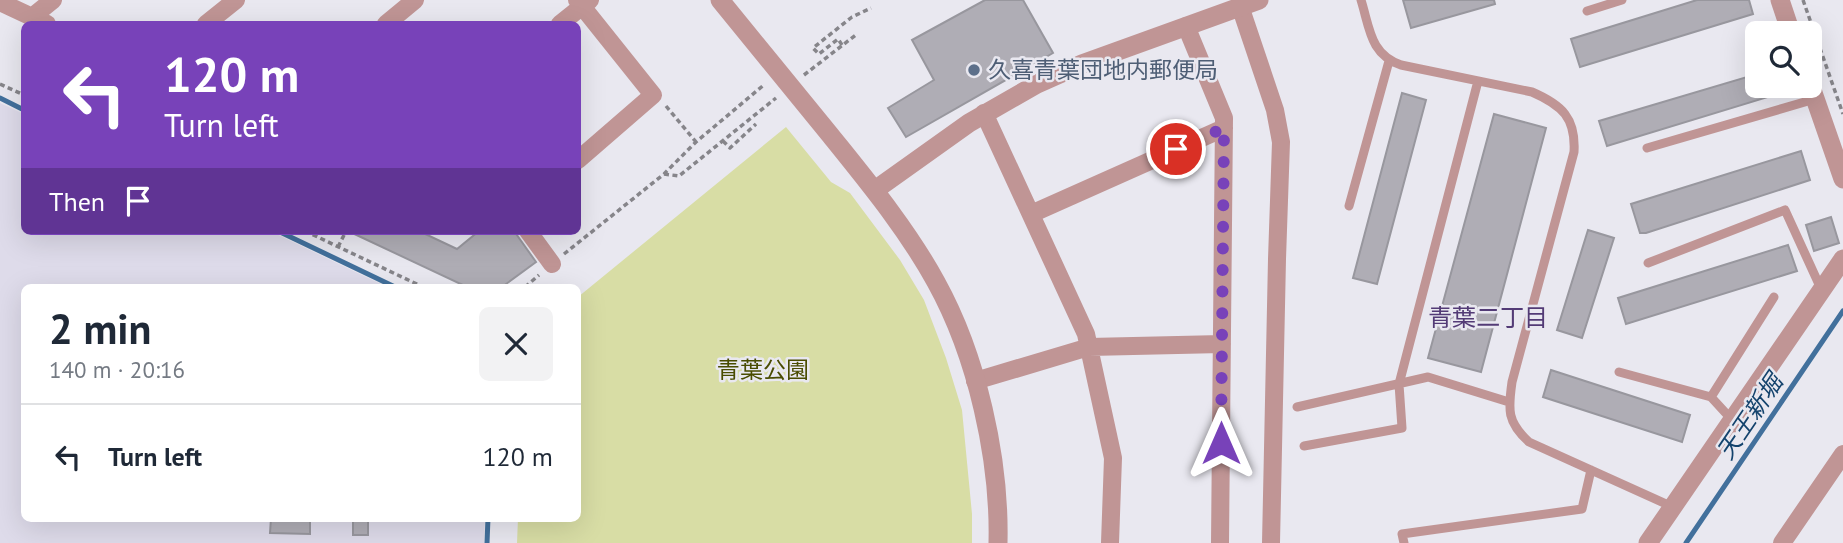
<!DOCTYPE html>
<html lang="en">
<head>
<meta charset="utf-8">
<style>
	:root { --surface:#fff; --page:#f2f2f3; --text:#1f2937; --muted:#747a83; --line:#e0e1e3 }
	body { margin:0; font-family:"PT Sans","Noto Sans JP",sans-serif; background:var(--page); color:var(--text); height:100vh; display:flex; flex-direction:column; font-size:26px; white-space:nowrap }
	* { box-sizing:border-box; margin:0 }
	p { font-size:23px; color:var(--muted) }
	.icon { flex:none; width:38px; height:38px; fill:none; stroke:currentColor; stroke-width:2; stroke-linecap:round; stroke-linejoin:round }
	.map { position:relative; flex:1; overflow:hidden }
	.drawer { position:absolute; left:21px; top:284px; width:560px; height:238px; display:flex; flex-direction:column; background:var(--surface); border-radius:10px; box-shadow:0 7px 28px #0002 }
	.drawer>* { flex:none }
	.guide { position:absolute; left:21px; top:21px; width:560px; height:214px; border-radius:10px; box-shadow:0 7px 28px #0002; background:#7842b9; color:#fff; overflow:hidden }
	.tools { position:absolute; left:1745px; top:21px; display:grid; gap:14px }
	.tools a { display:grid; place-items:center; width:77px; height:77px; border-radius:10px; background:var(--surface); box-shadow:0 7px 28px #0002; font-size:35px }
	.pin { position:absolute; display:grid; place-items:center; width:60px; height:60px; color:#fff; margin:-30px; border:4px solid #fff; border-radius:50%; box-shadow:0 2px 7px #0007 }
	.me { position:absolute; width:77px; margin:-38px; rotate:0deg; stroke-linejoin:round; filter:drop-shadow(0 0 5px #0008) }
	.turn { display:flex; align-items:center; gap:24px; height:147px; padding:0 28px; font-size:32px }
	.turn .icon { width:91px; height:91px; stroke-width:2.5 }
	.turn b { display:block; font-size:49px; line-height:60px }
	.then { display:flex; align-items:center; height:66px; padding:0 28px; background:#0003; gap:14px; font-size:26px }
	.round { display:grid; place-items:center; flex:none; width:74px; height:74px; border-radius:10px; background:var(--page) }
	.head { display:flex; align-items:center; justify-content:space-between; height:119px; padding:0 28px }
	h1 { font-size:42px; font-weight:700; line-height:52px }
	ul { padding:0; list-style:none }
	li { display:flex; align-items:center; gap:21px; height:105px; padding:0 28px; border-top:2px solid var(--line) }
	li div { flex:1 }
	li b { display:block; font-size:26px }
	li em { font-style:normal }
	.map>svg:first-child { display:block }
	.built { fill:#dedbea }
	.green { fill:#d8dda5 }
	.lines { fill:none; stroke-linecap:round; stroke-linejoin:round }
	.stream { stroke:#42709c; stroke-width:5 }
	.building { fill:#afadb5; stroke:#98979e; stroke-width:2 }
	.path { stroke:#86858a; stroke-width:3.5; stroke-dasharray:5 3.5; stroke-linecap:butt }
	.service { stroke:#c09595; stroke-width:9 }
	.minor { stroke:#c09595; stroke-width:18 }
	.tertiary { stroke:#c09595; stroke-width:19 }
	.route { stroke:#7842b9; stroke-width:12; stroke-dasharray:0 21.6 }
	.service-dot { fill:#5c6f8a; stroke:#e9e8f0; stroke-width:2.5 }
	.labels { text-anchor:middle; stroke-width:5; stroke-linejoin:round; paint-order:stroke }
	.service-label { font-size:23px; fill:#4e5e75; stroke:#e9e8f0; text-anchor:start }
	.park-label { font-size:23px; fill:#4a4c01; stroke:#e9e8f0 }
	.neighbourhood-label { font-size:24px; fill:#533b76; stroke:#e9e8f0 }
	.water-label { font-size:24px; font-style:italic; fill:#14436d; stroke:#e9e8f0 }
</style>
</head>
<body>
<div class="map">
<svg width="1843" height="543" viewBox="0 0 1843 543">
	<rect width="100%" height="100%" fill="#e9e8f0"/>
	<!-- built -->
	<path class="built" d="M0 103 24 114V231H270L387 287H24V518H485L484 543H0Z"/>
	<!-- green -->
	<path class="green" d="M786 127 831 182 850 193 900 260 924 300 946 358 962 410 972 514V543H517L518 518H578V297Z"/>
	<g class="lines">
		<!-- stream -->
		<path class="stream" d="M0 98 24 110
			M278 231 395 287
			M487 543 488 518
			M1686 543 1843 311"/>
	</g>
	<!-- building -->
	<path class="building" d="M985 0H1023L1053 53 906 137 888 108 934 80 912 40Z
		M1403 0H1494L1495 4 1411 28Z
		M1697 0H1749L1753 14 1580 67 1571 39Z
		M1757 74V86H1793L1794 89 1607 146 1599 121Z
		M1402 93 1426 100 1377 284 1353 278Z
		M1494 114 1546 128 1481 372 1428 358Z
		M1801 151 1810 180 1646 233H1640L1631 204Z
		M1831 217 1839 243 1814 251 1806 225Z
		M1588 230 1614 238 1582 338 1557 330Z
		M348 231H419L457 249 479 231H514L536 262 502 287H467Z
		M1788 245 1797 271 1626 324 1618 298Z
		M1551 370 1690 415 1682 442 1543 397Z
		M271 518H310V534L270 533Z
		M353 518H368V535H353Z"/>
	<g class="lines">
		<!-- path -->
		<path class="path" d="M1803 0 1843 114
			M842 45 838 39 819 54 813 48 852 17 871 8
			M804 75 857 34
			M0 84 24 95
			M666 106 696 142
			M723 141 730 148 756 124
			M664 174 679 176 776 98
			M305 231 423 287
			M338 247 346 231
			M564 254 664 174 696 142 765 84
			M525 287 539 275"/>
		<!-- service -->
		<path class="service" d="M1361 0C1370 29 1370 54 1401 65L1532 92C1562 105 1576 118 1574 152L1512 382C1508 410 1507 422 1529 442L1673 507
			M1587 11 1622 0
			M1647 148 1815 99
			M1349 206 1389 61
			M1648 263 1785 210 1822 291
			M1619 372 1711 397 1733 421
			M1711 397 1774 297
			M1297 407 1428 377 1509 402
			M1304 446 1402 428 1399 384 1478 81
			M1404 543 1402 534 1582 509 1591 470"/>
		<!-- minor -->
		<path class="minor" d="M577 0 653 95 578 160
			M0 2 47 24
			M1240 6 1275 110 1281 142 1277 259 1271 543
			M32 17 53 0
			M206 24 236 0
			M386 24 415 0
			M560 24 590 0
			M1186 26 1224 118 1220 543
			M984 113 1086 334 1113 458 1110 543
			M1031 214 1224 128
			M528 231 552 264
			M975 381 1089 347 1222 344
			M1782 543 1843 454"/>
		<!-- tertiary -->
		<path class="tertiary" d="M720 0C757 45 794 91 831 136 868 182 907 229 936 282 977 356 1000 459 998 543
			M1780 0 1791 33
			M1810 84 1843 179
			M875 190 969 123 1037 84 1082 64 1259 0
			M1648 543 1843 259"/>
	</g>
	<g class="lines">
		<!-- route -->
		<path class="route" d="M1176 149 1224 128 1221 443"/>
	</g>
	<!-- markers -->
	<circle class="service-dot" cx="974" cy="70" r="7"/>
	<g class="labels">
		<!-- service labels -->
		<g class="service-label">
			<text x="988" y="78">久喜青葉団地内郵便局</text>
		</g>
		<!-- park labels -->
		<g class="park-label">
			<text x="763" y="378">青葉公園</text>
		</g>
		<!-- neighbourhood labels -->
		<g class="neighbourhood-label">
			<text x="1488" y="326">青葉二丁目</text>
		</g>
		<!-- water labels -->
		<g class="water-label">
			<text transform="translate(1750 417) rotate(-56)" y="8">天王新堀</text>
		</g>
	</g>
</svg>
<div class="tools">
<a><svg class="icon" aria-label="search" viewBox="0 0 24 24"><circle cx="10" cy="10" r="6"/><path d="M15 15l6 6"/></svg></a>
</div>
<div class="pin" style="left:1176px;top:149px;background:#d93025"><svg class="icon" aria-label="arrive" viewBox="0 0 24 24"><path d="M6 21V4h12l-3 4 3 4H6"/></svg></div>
<svg class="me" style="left:1221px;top:443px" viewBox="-20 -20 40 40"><path d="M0-17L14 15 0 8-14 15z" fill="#7842b9" stroke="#fff" stroke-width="4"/></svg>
<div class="guide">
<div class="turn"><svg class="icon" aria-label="left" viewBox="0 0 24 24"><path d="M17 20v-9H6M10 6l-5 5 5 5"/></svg><div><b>120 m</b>Turn left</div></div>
<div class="then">Then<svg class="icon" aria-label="arrive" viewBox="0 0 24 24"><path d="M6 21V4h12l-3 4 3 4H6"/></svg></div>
</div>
<section class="drawer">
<div class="head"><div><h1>2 min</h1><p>140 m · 20:16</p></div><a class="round"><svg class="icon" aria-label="close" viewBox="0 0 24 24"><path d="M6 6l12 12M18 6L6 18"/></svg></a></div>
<ul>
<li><svg class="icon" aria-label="left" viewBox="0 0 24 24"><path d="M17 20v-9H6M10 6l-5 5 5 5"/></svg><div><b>Turn left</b></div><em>120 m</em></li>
</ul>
</section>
</div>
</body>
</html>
